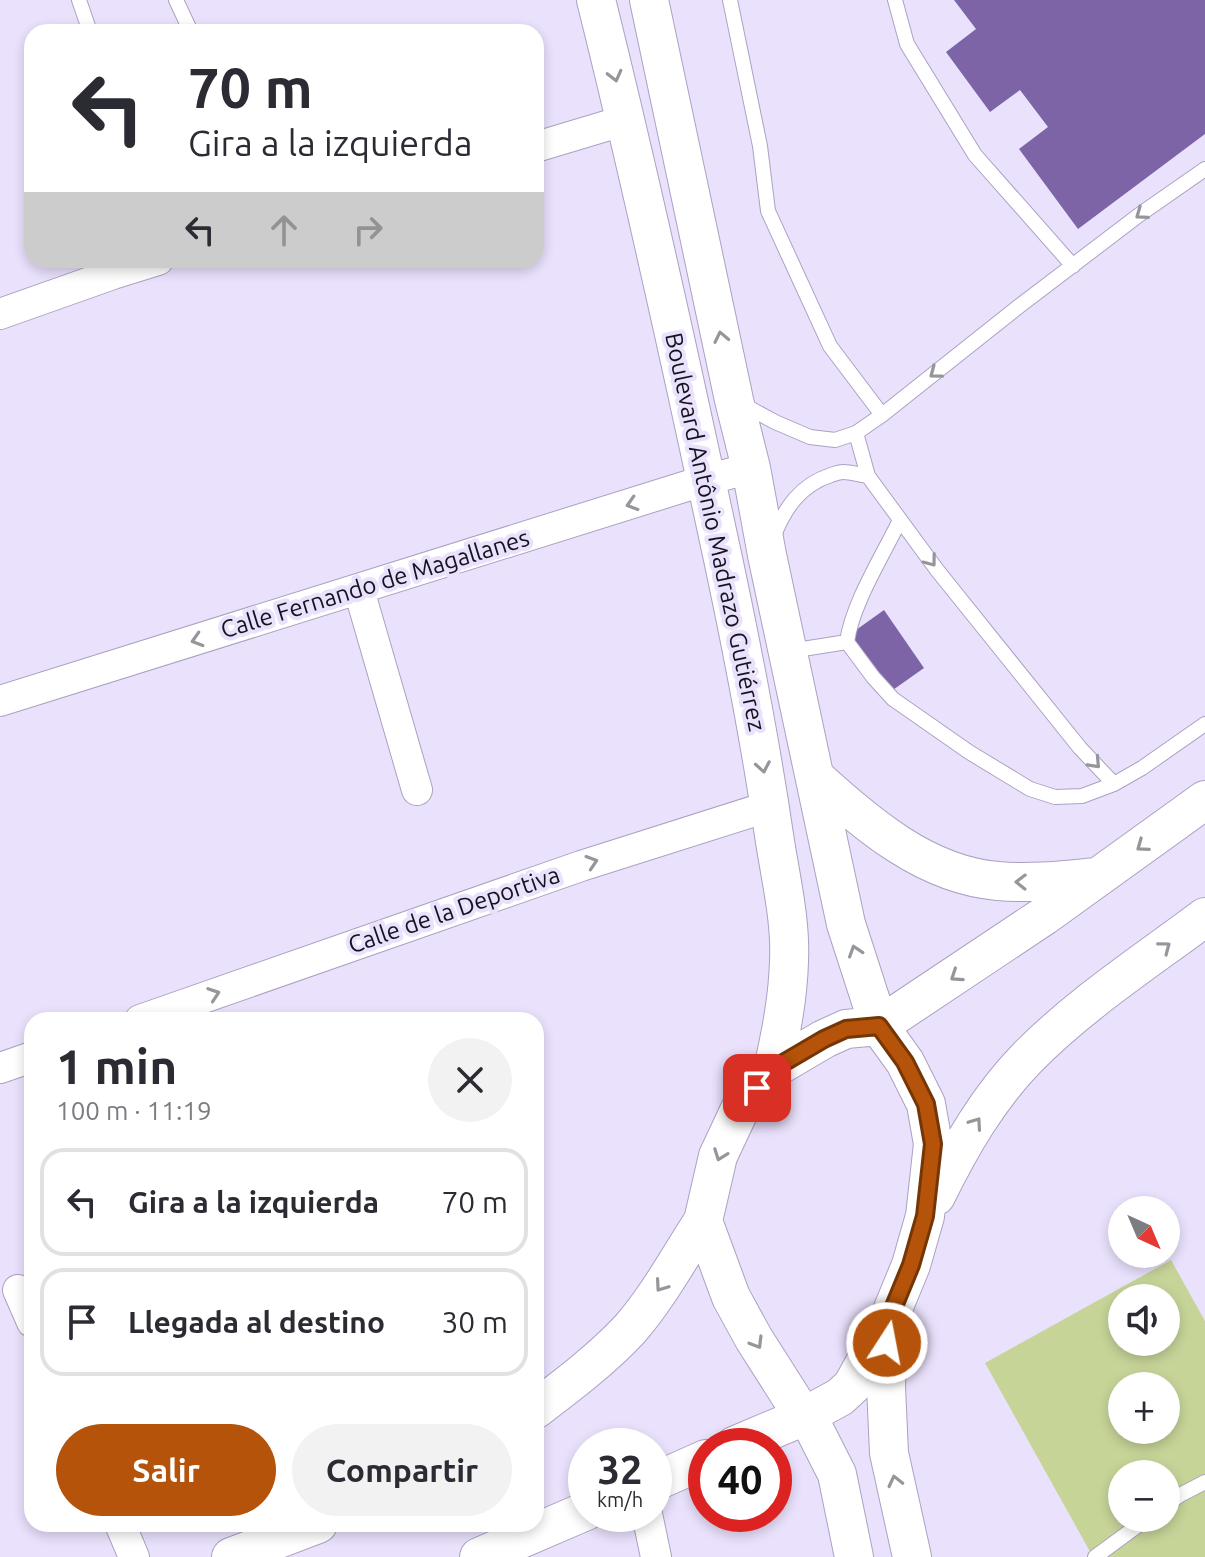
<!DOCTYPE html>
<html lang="es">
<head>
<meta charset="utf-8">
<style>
	:root { --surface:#fff; --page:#f2f2f3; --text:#2b2b33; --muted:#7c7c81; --line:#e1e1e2; --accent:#b45309 }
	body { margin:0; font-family:Ubuntu,sans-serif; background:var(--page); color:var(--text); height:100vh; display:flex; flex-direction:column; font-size:30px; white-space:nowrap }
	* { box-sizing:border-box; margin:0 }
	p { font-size:26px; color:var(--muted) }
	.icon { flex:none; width:44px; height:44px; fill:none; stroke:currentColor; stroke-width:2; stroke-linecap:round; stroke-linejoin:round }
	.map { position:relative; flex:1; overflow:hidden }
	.details { position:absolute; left:24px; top:1012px; width:520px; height:520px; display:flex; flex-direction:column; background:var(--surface); border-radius:24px; box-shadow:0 4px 12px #0003 }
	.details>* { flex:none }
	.hud { position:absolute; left:24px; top:24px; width:520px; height:244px; border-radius:24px; box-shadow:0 4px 12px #0003; background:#fff; color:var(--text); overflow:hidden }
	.needle { width:52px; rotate:136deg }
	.buttons { position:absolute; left:1108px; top:1196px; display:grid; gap:16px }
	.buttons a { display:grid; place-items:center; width:72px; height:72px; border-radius:50%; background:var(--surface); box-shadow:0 4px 12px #0003; font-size:40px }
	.speed { position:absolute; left:568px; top:1428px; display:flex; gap:16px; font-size:40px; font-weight:700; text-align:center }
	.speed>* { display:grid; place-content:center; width:104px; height:104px; border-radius:50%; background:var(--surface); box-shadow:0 4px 12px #0003; line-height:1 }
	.speed small { font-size:20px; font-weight:400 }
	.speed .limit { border:12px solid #d22; background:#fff; color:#111 }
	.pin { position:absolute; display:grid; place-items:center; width:68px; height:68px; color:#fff; margin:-34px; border-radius:16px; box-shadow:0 4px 12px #0006 }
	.me { position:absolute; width:88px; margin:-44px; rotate:11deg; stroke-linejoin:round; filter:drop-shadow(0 0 6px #0008) }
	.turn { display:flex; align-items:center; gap:28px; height:168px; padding:0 32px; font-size:36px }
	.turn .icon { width:104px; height:104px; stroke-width:2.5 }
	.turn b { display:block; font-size:56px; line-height:68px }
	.lanes { display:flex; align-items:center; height:76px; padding:0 32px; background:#0003; justify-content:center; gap:40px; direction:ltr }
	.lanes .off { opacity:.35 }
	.round { display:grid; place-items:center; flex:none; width:84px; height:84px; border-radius:42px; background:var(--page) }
	.headline { display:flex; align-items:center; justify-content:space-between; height:136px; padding:0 32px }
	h1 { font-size:48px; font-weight:600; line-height:60px }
	.action { display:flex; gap:16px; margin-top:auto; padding:16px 32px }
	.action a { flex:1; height:92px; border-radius:48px; background:var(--accent); color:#fff; font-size:32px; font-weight:600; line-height:92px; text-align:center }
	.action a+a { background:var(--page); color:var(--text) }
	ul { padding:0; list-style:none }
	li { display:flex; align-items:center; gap:24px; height:108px; margin:0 16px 12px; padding:0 16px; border:4px solid var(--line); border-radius:24px }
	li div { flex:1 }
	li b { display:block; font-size:30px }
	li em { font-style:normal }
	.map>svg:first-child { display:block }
	.green { fill:#c6d498; fill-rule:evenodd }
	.building { fill:#7c64a6 }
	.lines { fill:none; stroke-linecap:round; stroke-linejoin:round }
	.service-casing { stroke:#aba1c1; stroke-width:16 }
	.minor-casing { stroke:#aba1c1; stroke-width:32 }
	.tertiary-casing { stroke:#aba1c1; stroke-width:40 }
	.service { stroke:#fff; stroke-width:14 }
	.minor { stroke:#fff; stroke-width:30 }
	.tertiary { stroke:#fff; stroke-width:38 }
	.oneway { stroke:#96959a }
	.route-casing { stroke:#753606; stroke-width:20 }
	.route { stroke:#b45309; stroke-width:14 }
	.labels { text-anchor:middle; stroke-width:8; stroke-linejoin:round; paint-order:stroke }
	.street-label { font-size:24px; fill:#16131e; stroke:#eae2fd }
</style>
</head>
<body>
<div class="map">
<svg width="1205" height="1557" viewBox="0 0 1205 1557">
	<rect width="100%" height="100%" fill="#eae2fd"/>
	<!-- green -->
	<path class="green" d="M1171 1260 1205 1321V1557H1093L985 1363ZM1122 1298H1166V1342H1122ZM1122 1386H1166V1430H1122ZM1122 1474H1166V1518H1122Z"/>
	<!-- building -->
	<path class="building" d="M954 0H1205V134L1078 229 1019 149 1048 127 1020 90 990 112 946 52 976 29Z
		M884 610 924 668 890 692 849 635Z"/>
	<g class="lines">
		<!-- service casing -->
		<g class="service-casing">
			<path id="service" d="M79 0 90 32
				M176 0 191 32
				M730 0 760 146 768 211 830 346 882 415
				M895 0 907 44 975 155 1073 266
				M740 403 775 422 810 437 835 440 856 433 882 415 1018 307 1139 215 1205 169
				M856 433 868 476 937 570 1080 748 1114 784 1142 768 1205 724
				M900 520C883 555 852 604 847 642L873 677 893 699 969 752 1030 789 1055 797 1082 796 1114 784
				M773 538C784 509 800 485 831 475 834 474 839 472 843 472 851 472 860 475 868 476
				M790 651 847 642
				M1166 1505 1180 1495 1205 1482
				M1095 1557 1148 1518"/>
		</g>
		<!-- minor casing -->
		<g class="minor-casing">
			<path id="minor" d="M536 147 626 120
				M0 314 113 274 158 260
				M359 590 417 790
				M0 701 706 480 751 468
				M140 1020 581 866 770 806
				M0 1068 32 1057
				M18 1290 32 1322
				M647 1514 656 1557
				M120 1524 134 1557"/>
		</g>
		<!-- tertiary casing -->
		<g class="tertiary-casing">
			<path id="tertiary" d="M596 0C640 176 679 354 717 531 739 632 759 733 774 835 780 876 791 919 789 961 788 998 781 1033 773 1069
				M649 0 734 400 751 468 767 555 846 924 879 1026 905 1062 926 1104 933 1144 925 1216 911 1265 888 1321 852 1386 840 1397 807 1415 734 1446
				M815 777C867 824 925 875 998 881 1031 884 1064 880 1096 877
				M936 1196C960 1147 988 1098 1027 1058 1080 1004 1145 962 1205 917
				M888 1328 886 1387 889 1453 912 1557
				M536 1409C569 1384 602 1359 630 1329 658 1297 680 1256 703 1221
				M654 1482 706 1459
				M231 1557 318 1524
				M479 1557 586 1511
				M854 1557 837 1474 807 1415 796 1405 754 1339 731 1297 703 1221 718 1156 741 1107 773 1069 824 1039 846 1029 879 1026 1044 916 1205 800"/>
		</g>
		<!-- service -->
		<use href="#service" class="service"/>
		<!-- minor -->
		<use href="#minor" class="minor"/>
		<!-- tertiary -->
		<use href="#tertiary" class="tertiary"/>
	</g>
	<!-- one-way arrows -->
	<defs><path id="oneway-chevron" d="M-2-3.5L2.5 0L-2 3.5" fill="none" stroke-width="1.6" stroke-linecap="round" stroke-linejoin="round" transform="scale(2)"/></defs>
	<g class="oneway">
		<use href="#oneway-chevron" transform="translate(615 76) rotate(76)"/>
		<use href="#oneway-chevron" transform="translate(1141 214) rotate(144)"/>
		<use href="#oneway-chevron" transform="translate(721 337) rotate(-102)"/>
		<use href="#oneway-chevron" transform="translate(935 373) rotate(143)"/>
		<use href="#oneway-chevron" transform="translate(632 504) rotate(163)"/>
		<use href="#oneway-chevron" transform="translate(931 561) rotate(53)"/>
		<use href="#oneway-chevron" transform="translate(197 640) rotate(163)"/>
		<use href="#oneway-chevron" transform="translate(1095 763) rotate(47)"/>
		<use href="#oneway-chevron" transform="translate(763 767) rotate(80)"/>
		<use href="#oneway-chevron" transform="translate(1142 846) rotate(144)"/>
		<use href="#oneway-chevron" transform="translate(592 862) rotate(-18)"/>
		<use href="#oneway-chevron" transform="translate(1021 882) rotate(-179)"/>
		<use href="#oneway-chevron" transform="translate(1165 947) rotate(-37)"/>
		<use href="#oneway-chevron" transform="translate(855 951) rotate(-108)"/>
		<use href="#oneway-chevron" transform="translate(956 976) rotate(146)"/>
		<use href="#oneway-chevron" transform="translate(214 994) rotate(-19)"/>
		<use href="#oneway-chevron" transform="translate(976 1123) rotate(-55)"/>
		<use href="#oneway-chevron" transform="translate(720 1155) rotate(110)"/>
		<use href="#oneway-chevron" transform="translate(661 1286) rotate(125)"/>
		<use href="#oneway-chevron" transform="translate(757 1343) rotate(59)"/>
		<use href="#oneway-chevron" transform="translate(895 1481) rotate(-103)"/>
	</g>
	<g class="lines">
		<!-- route casing -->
		<g class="route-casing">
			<path id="route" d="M757 1088 773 1069 824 1039 846 1029 879 1026 905 1062 926 1104 933 1144 925 1216 911 1265 888 1321 887 1343"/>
		</g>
		<!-- route -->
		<use href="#route" class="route"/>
	</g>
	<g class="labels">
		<!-- street labels -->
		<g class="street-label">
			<text transform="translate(715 532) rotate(78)" y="8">Boulevard Antônio Madrazo Gutiérrez</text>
			<text transform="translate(375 584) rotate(-17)" y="8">Calle Fernando de Magallanes</text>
			<text transform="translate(454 910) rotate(-19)" y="8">Calle de la Deportiva</text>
		</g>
	</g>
</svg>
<div class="buttons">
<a><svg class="needle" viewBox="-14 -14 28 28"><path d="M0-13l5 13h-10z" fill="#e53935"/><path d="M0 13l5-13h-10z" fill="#7c7c81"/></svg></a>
<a><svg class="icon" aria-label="sound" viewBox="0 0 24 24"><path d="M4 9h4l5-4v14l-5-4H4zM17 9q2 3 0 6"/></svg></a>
<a>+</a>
<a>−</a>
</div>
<div class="speed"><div>32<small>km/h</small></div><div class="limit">40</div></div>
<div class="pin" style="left:757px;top:1088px;background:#d93025"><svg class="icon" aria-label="arrive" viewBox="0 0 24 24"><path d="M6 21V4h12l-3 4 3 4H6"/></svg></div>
<svg class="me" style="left:887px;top:1343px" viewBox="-20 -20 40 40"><circle r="17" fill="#b45309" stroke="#fff" stroke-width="3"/><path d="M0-11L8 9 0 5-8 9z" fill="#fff"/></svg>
<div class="hud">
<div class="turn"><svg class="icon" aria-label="left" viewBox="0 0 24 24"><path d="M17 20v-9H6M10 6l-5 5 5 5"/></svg><div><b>70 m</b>Gira a la izquierda</div></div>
<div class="lanes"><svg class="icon" aria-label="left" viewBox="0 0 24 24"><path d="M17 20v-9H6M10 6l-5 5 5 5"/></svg><svg class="icon off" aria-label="ahead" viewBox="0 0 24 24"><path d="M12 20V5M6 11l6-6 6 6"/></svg><svg class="icon off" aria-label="right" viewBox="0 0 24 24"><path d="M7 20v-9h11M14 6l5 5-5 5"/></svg></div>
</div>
<section class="details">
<div class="headline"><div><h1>1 min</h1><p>100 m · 11:19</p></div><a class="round"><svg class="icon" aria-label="close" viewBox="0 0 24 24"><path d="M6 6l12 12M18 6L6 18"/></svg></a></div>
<ul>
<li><svg class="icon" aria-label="left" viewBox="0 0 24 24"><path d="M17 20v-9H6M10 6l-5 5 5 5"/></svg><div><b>Gira a la izquierda</b></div><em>70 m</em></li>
<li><svg class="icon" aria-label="arrive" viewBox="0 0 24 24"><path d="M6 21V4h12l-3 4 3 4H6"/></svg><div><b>Llegada al destino</b></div><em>30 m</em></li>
</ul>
<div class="action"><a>Salir</a><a>Compartir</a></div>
</section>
</div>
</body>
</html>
